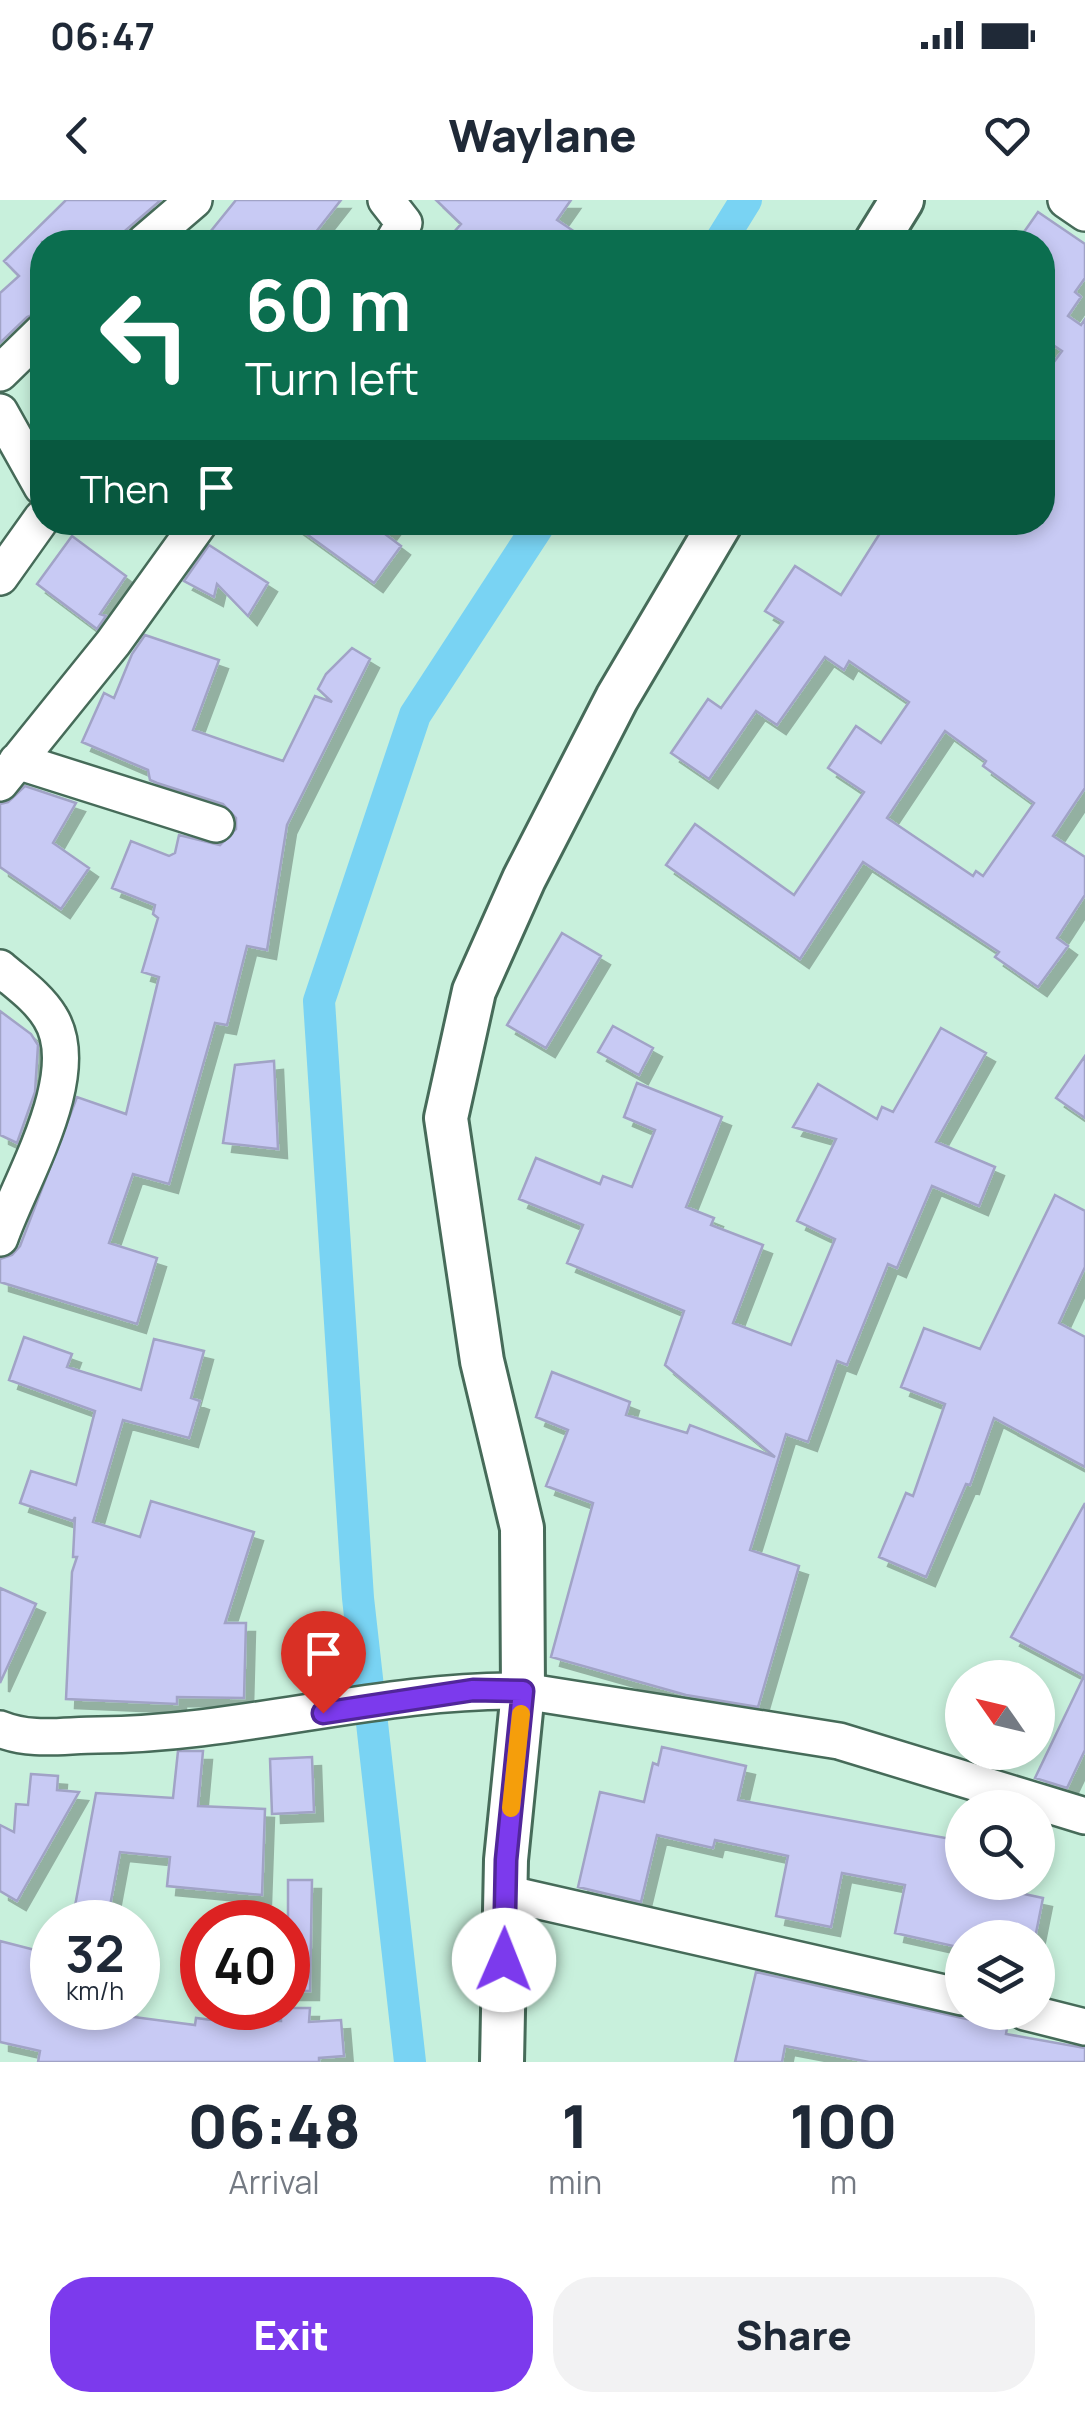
<!DOCTYPE html>
<html lang="en">
<head>
<meta charset="utf-8">
<style>
	:root { --surface:#fff; --page:#f2f2f3; --text:#1f2937; --muted:#747a83; --accent:#7c3aed }
	body { margin:0; font-family:Manrope,sans-serif; background:var(--page); color:var(--text); height:100vh; display:flex; flex-direction:column; font-size:38px; white-space:nowrap }
	* { box-sizing:border-box; margin:0 }
	p { font-size:32px; color:var(--muted) }
	.icon { flex:none; width:55px; height:55px; fill:none; stroke:currentColor; stroke-width:2; stroke-linecap:round; stroke-linejoin:round }
	.map { position:relative; height:1862px; overflow:hidden }
	.details { display:flex; flex-direction:column; background:var(--surface); flex:1 }
	.details>* { flex:none }
	.hud { position:absolute; left:30px; top:30px; width:1025px; height:305px; border-radius:40px; box-shadow:0 5px 15px #0003; background:#0b6e4f; color:#fff; overflow:hidden }
	.needle { width:65px; rotate:304deg }
	.buttons { position:absolute; left:945px; top:1460px; display:grid; gap:20px }
	.buttons a { display:grid; place-items:center; width:110px; height:110px; border-radius:50%; background:var(--surface); box-shadow:0 5px 15px #0003; font-size:50px }
	.speed { position:absolute; left:30px; top:1700px; display:flex; gap:20px; font-size:50px; font-weight:700; text-align:center }
	.speed>* { display:grid; place-content:center; width:130px; height:130px; border-radius:50%; background:var(--surface); box-shadow:0 5px 15px #0003; line-height:1 }
	.speed small { font-size:25px; font-weight:400 }
	.speed .limit { border:15px solid #d22; background:#fff; color:#111 }
	.pin { position:absolute; display:grid; place-items:center; width:85px; height:85px; color:#fff; margin:-102px -42px; border-radius:50% 50% 50% 0; rotate:-45deg; box-shadow:0 0 10px #0007 }
	.pin .icon { rotate:45deg }
	.me { position:absolute; width:110px; margin:-55px; rotate:1deg; stroke-linejoin:round; filter:drop-shadow(0 0 8px #0008) }
	.turn { display:flex; align-items:center; gap:35px; height:210px; padding:0 50px; font-size:45px }
	.turn .icon { width:130px; height:130px; stroke-width:2.5 }
	.turn b { display:block; font-size:70px; line-height:85px }
	.then { display:flex; align-items:center; height:95px; padding:0 50px; background:#0003; gap:20px; font-size:38px }
	.eta { display:flex; justify-content:space-evenly; align-items:center; height:170px; text-align:center }
	.eta b { font-size:60px; font-weight:800; line-height:70px }
	.action { display:flex; gap:20px; margin-top:auto; padding:20px 50px }
	.action a { flex:1; height:115px; border-radius:40px; background:var(--accent); color:#fff; font-size:40px; font-weight:800; line-height:115px; text-align:center }
	.action a+a { background:var(--page); color:var(--text) }
	.status { display:flex; justify-content:space-between; align-items:center; height:70px; padding:0 50px; background:var(--surface); direction:ltr }
	.status svg { height:28px; fill:currentColor }
	header { display:flex; justify-content:space-between; align-items:center; height:130px; padding:0 50px; background:var(--surface); font-size:45px; font-weight:800 }
	.map>svg:first-child { display:block }
	.lines { fill:none; stroke-linecap:round; stroke-linejoin:round }
	.canal { stroke:#79d3f3; stroke-width:32 }
	.building { fill:#c8caf4; stroke:#a1a3c6; stroke-width:2.5; fill-rule:evenodd; filter:url(#shadow) }
	.minor-casing { stroke:#466b59; stroke-width:40 }
	.tertiary-casing { stroke:#466b59; stroke-width:48 }
	.minor { stroke:#fff; stroke-width:35 }
	.tertiary { stroke:#fff; stroke-width:42 }
	.route-casing { stroke:#51269a; stroke-width:25 }
	.route { stroke:#7c3aed; stroke-width:18 }
	.slow { stroke:#f59e0b; stroke-width:18 }
</style>
</head>
<body>
<div class="status"><b>06:47</b><svg viewBox="0 0 49 12"><path d="M0 12V9h3v3zM5 12V6h3v6zM10 12V3h3v9zM15 12V0h3v12zM26 1h20v11H26zM47 4h2v5h-2z"/></svg></div>
<header><svg class="icon" aria-label="back" viewBox="0 0 24 24"><path d="M15 5l-7 7 7 7"/></svg>Waylane<svg class="icon" aria-label="heart" viewBox="0 0 24 24"><path d="M12 20l-8-8c-3-5 5-10 8-4 3-6 11-1 8 4z"/></svg></header>
<div class="map">
<svg width="1085" height="1862" viewBox="0 0 1085 1862">
	<defs>
		<filter id="shadow"><feDropShadow dx="9" dy="9" stdDeviation="0" flood-color="#0004"/></filter>
	</defs>
	<rect width="100%" height="100%" fill="#c8f0dc"/>
	<g class="lines">
		<!-- canal -->
		<path class="canal" d="M720 42 746 0
			M410 1862 358 1398 319 801 415 515 541 322"/>
	</g>
	<!-- building -->
	<path class="building" d="M66 0H161L112 42H42V111L27 117 0 143V93L19 76 4 61Z
		M236 0H341L308 42H202Z
		M436 0H571L557 20 590 42H445L461 24Z
		M1038 12 1085 44V78L1075 92 1081 97 1068 116 1081 125 1085 119V588L1053 636 1085 657V695L1057 738 1068 746 1038 787 995 757 999 752 863 662 800 759 666 665 695 624 794 695 864 592 828 568 856 526 881 543 909 502 849 461 844 470 825 457 777 525 756 511 709 579 671 553 708 499 721 508 783 422 765 411 795 366 841 395 887 322H1042V178L1062 151 1050 143 1042 153V42H1017ZM945 531 986 561 983 566 1034 603 983 676 976 671 973 676 887 618Z
		M290 322H394L385 334 401 346 374 383Z
		M72 336 126 376 100 414 106 416 97 429 37 384Z
		M209 345 268 383 248 416 217 384 214 397 184 381Z
		M145 435 219 460 193 530 283 561 315 496 332 502 318 489 326 474 352 448 370 459 287 625 267 750 247 746 227 825 215 823 169 984 133 974 109 1043 157 1058 137 1124 0 1082V1059L12 1055 20 1046 77 897 126 914 159 777 142 772 158 718 153 714 155 705 112 688 131 641 169 656 175 653 179 635 220 645 236 629V618L223 604 157 583 150 580 148 570 82 542 104 493 114 498 132 454Z
		M25 586 76 603 53 643 89 668 61 709 0 667V604L8 602Z
		M562 733 601 756 546 848 507 825Z
		M0 811 31 834 38 845 35 892 17 943 0 935Z
		M613 826 653 848 639 875 598 852Z
		M941 828 986 853 936 942 995 967 979 1006 932 986 897 1068 888 1064 847 1165 837 1161 808 1242 786 1234 750 1350 799 1366 758 1507 686 1495 551 1457 593 1303 546 1286 568 1230 536 1217 552 1172 630 1202 626 1215 687 1233 690 1225 775 1257 665 1165 684 1111 567 1063 583 1025 519 999 536 958 600 984 603 976 632 987 655 930 624 917 637 883 722 917 686 1007 714 1018 711 1025 763 1045 733 1123 791 1145 835 1039 797 1021 836 939 793 927 818 884 877 919 882 907 893 912Z
		M1085 856V918L1056 898Z
		M274 861 278 949 223 943 235 865Z
		M1055 995 1085 1011V1067L1059 1123 1085 1137V1267L994 1218 970 1285 966 1284 926 1377 879 1357 906 1293 913 1296 945 1204 901 1187 924 1128 980 1149Z
		M24 1137 72 1154 67 1167 141 1190 154 1139 204 1151 191 1198 200 1201 189 1238 123 1220 93 1322 140 1337 151 1301 254 1332 225 1423H246L244 1498 177 1497V1504L66 1499 72 1372 77 1357H73L75 1317 73 1321 20 1303 31 1271 76 1285 95 1211 9 1180Z
		M1085 1303V1550L1067 1588 1035 1578 1084 1476 1011 1437Z
		M0 1388 36 1404 0 1483Z
		M662 1547 746 1566 738 1600 962 1641V1682H998L996 1688 1043 1698 1035 1738H962V1748L895 1733 905 1685 842 1673 831 1727 776 1716 788 1656 715 1640 713 1648 657 1635 641 1702 578 1687 600 1592 644 1602 653 1563 658 1565Z
		M178 1551H203L198 1606 265 1609 262 1695 167 1686 170 1657 120 1652 107 1722H72L96 1593 173 1598Z
		M312 1557 314 1612 272 1614 270 1559Z
		M31 1574 58 1576 57 1590 79 1592 17 1701 0 1691V1625L14 1632 16 1604 28 1605Z
		M288 1680H312L310 1791H288Z
		M0 1741 35 1750V1761L52 1762V1808H128L126 1816 195 1825 196 1818 260 1826V1821H281V1808H310L309 1822 341 1820 344 1856 319 1858V1862H38L40 1851 0 1842Z
		M756 1772 1007 1828 1006 1834 1085 1848V1862H869L785 1846 782 1862H735Z"/>
	<g class="lines">
		<!-- minor casing -->
		<g class="minor-casing">
			<path id="minor" d="M386 0 404 23 393 42
				M1066 0 1085 13
				M145 42 194 0
				M0 173 42 132
				M0 212 42 287
				M0 377 42 318
				M17 561 216 624
				M0 583 113 443 200 322
				M0 768C17 783 38 797 50 817 86 874 20 980 0 1038
				M0 1529C32 1542 64 1535 98 1535 241 1534 380 1489 523 1491L839 1541 1085 1616
				M505 1693 962 1797
				M1025 1812 1085 1827"/>
		</g>
		<!-- tertiary casing -->
		<g class="tertiary-casing">
			<path id="tertiary" d="M876 42 902 0
				M502 1862 506 1660 523 1491 522 1328 482 1161 446 918 474 791 524 679 617 498 721 322"/>
		</g>
		<!-- minor -->
		<use href="#minor" class="minor"/>
		<!-- tertiary -->
		<use href="#tertiary" class="tertiary"/>
	</g>
	<g class="lines">
		<!-- route casing -->
		<g class="route-casing">
			<path id="route" d="M323 1513 473 1490 523 1491 506 1660 504 1760"/>
		</g>
		<!-- route -->
		<use href="#route" class="route"/>
		<!-- slow -->
		<path class="slow" d="M511 1608 521 1514"/>
	</g>
</svg>
<div class="buttons">
<a><svg class="needle" viewBox="-14 -14 28 28"><path d="M0-13l5 13h-10z" fill="#e53935"/><path d="M0 13l5-13h-10z" fill="#747a83"/></svg></a>
<a><svg class="icon" aria-label="search" viewBox="0 0 24 24"><circle cx="10" cy="10" r="6"/><path d="M15 15l6 6"/></svg></a>
<a><svg class="icon" aria-label="layers" viewBox="0 0 24 24"><path d="M12 4l9 5-9 5-9-5zM3 14l9 5 9-5"/></svg></a>
</div>
<div class="speed"><div>32<small>km/h</small></div><div class="limit">40</div></div>
<div class="pin" style="left:323px;top:1513px;background:#d93025"><svg class="icon" aria-label="arrive" viewBox="0 0 24 24"><path d="M6 21V4h12l-3 4 3 4H6"/></svg></div>
<svg class="me" style="left:504px;top:1760px" viewBox="-20 -20 40 40"><circle r="19" fill="#fff"/><path d="M0-13L10 11 0 6-10 11z" fill="#7c3aed"/></svg>
<div class="hud">
<div class="turn"><svg class="icon" aria-label="left" viewBox="0 0 24 24"><path d="M17 20v-9H6M10 6l-5 5 5 5"/></svg><div><b>60 m</b>Turn left</div></div>
<div class="then">Then<svg class="icon" aria-label="arrive" viewBox="0 0 24 24"><path d="M6 21V4h12l-3 4 3 4H6"/></svg></div>
</div>
</div>
<section class="details">
<div class="eta">
<div><b>06:48</b><p>Arrival</p></div>
<div><b>1</b><p>min</p></div>
<div><b>100</b><p>m</p></div>
</div>
<div class="action"><a>Exit</a><a>Share</a></div>
</section>
</body>
</html>
